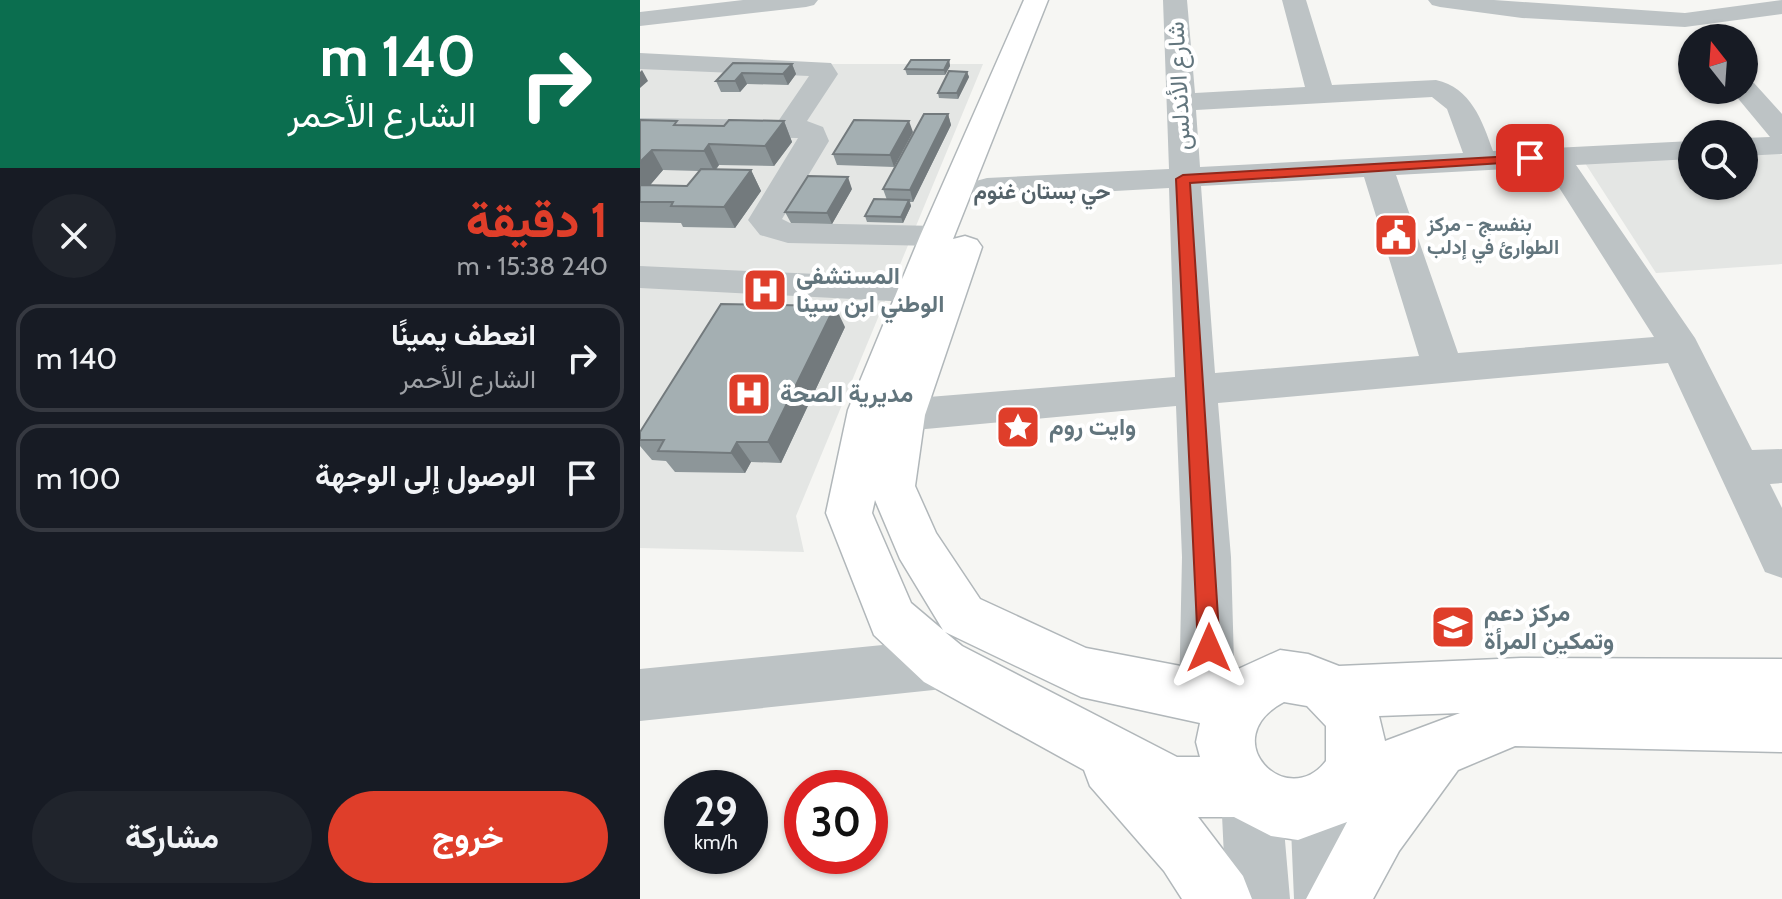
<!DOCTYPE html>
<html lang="ar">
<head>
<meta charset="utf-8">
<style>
	:root { --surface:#171b24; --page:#20242c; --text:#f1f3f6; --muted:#9ea1a6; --line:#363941; --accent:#df3e2a }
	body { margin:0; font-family:Cabin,Vazirmatn,sans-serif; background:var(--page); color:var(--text); direction:rtl; height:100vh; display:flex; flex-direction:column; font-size:30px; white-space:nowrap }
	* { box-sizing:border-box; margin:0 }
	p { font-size:26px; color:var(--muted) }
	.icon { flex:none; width:44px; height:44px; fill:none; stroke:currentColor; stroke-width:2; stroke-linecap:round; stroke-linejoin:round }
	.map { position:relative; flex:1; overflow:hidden; direction:ltr }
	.side { display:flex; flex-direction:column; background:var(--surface); width:640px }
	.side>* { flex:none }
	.top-card { background:#0b6e4f; color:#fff; overflow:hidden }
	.needle { width:52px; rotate:343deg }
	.controls { position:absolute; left:1038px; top:24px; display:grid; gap:16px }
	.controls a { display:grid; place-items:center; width:80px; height:80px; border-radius:50%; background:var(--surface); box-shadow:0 2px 6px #0004; font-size:40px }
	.speed { position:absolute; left:24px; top:770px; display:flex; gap:16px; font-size:40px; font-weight:700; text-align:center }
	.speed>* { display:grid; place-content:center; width:104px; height:104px; border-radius:50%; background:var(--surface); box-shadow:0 2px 6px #0004; line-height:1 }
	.speed small { font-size:20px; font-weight:400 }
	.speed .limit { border:12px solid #d22; background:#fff; color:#111 }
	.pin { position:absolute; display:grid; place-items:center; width:68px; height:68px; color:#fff; margin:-34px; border-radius:16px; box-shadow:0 4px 12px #0006 }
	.me { position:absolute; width:88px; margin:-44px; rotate:0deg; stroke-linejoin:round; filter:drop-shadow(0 0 6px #0008) }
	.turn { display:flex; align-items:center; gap:28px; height:168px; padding:0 32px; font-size:36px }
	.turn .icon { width:104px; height:104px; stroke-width:2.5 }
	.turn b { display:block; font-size:56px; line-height:68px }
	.round { display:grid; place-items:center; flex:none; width:84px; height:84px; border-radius:42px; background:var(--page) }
	.headline { display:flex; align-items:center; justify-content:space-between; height:136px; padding:0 32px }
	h1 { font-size:48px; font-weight:800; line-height:60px; color:var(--accent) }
	.cta { display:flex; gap:16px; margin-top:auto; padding:16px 32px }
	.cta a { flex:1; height:92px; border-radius:48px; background:var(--accent); color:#fff; font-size:32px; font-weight:800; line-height:92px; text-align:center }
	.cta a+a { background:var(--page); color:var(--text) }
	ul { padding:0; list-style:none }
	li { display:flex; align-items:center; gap:24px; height:108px; margin:0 16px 12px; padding:0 16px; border:4px solid var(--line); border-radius:24px }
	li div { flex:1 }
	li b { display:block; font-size:30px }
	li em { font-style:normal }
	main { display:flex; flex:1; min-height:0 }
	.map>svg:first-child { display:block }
	.built { fill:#e4e6e4 }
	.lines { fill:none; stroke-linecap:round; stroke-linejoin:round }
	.major-casing { stroke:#b1b7ba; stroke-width:3 }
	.minor { fill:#bdc3c5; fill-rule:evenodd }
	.major { fill:#fff; fill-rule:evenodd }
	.wall { fill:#8d9699; fill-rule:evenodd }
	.shaded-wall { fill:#737a7d }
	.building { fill:#a4afb2; stroke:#737a7d; stroke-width:2 }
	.route { fill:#df3e2a; stroke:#91281b; stroke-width:2 }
	.labels { text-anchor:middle; stroke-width:8; stroke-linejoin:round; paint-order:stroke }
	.far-poi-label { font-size:20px; font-weight:bold; fill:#62757d; stroke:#fff; text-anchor:start }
	.far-neighbourhood-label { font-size:22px; font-weight:bold; fill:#546269; stroke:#fff }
	.street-label { font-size:24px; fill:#62757d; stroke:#fff }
	.poi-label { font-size:24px; font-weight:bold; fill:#62757d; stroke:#fff; text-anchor:start }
</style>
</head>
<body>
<main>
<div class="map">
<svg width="1142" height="899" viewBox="0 0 1142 899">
	<rect width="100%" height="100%" fill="#f6f6f3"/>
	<!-- built -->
	<path class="built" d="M0 64H343L156 516 164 552 0 548Z
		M1136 153 1142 155V264L1016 273 945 163 1052 158V186H1104V155Z"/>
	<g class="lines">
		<!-- major casing -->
		<g class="major-casing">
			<path id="major" d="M384 0H408L313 239 325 236 337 240 342 247 285 415 275 486 296 533 340 599 446 648 567 671 598 669 640 650 668 654 699 666 881 658 1142 659V752L875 746 818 770 759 851 733 899H666L707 822 658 840 631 836 594 817H558L603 876 612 899H542L524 871 450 786 444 770 284 682 234 635 186 513 208 410 280 236ZM235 500 260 559 303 630 271 603 232 513ZM305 632 441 697 560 723 556 742 560 757H537L322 646ZM644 702 667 706 686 726V761C647 812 574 739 644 702ZM820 713 745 741 739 716Z"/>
		</g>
		<!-- minor -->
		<path class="minor" d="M103 0H178L174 5 166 7 0 26V12Z
			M523 0H547L555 93 665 87 642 0H666L692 85 796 80C831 88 842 120 853 151L1052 141V159L936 165 1055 338 1112 450 1142 449V483L1130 484 1142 508V578L1125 572 1028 363 578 403 591 557 595 698 587 717 567 725 547 717 539 698 542 557 536 406 264 431 249 426 243 415 249 404 264 399 535 377 529 188 347 198 336 195 331 188 336 181 347 178 529 169ZM792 97 807 109 823 153 560 167 556 110ZM906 167 1014 337 818 353 756 175ZM724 177 779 356 575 373 561 186Z
			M788 0H854L1045 13 1142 0V14L1045 27 882 18 800 7 792 5Z
			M0 53 191 63 198 74 167 121 183 127 189 141 142 219 150 223 297 226 309 229 314 236 309 243 297 246 148 243 120 235 108 220 158 138 0 136V118L139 120 169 76 0 69Z
			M1104 81 1114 83 1142 114V154L1104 156V138L1130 137 1091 90H1104Z
			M0 266 308 280 321 284 326 292 321 300 308 304 0 288Z
			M303 639 322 646 330 664 322 682 303 689 0 721V669Z
			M611 764 632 773 641 794 650 899H586L581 794 590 773Z
			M680 775 701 784 710 805 718 899H654L650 805 659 784Z"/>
		<!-- major -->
		<use href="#major" class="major"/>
	</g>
	<!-- wall -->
	<path class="wall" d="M309 60 310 66 305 75H267L265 69Z
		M93 63 152 64 156 74 148 85 107 84 100 92H81L76 81Z
		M327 72 329 77 318 99 299 98 298 93Z
		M308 114 311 125 273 202H270L271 206 263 223 227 222 225 216 247 200 243 189Z
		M0 120 39 125 84 126 144 121 152 142 134 166 79 165 76 170H111L121 191 95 228 43 227 41 223 0 222ZM23 170 59 171 47 186 10 185Z
		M273 132 254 167 197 165 193 154Z
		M212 189 192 224 151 223 145 212Z
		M205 327 141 463 111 462 105 473 35 472 26 461 12 460 0 446V432Z"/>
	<!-- shaded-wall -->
	<path class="shaded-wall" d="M309 60 310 66 305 75 304 70Z
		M152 64 156 74 148 85 143 74Z
		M2 70 8 81 0 88V72Z
		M327 72 329 77 318 99 317 93Z
		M102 73 107 84 100 92 95 81Z
		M308 114 311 125 273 202 270 190Z
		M144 121 152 142 134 166 125 146Z
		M269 121 273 132 254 167 250 155Z
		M69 144 79 165 74 171 64 151Z
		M12 150 23 170 0 197V162Z
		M111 170 121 191 95 228 84 207Z
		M208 177 212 189 192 224 187 213Z
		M269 200 271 206 263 223 261 217Z
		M195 306 205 327 141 463 128 442Z
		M97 442 111 462 105 473 91 453Z"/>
	<!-- building -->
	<path class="building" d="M271 60H309L304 70 265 69Z
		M93 63 152 64 143 74 102 73 95 81H76Z
		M309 71 327 72 317 93H298Z
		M284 114H308L270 190 243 189Z
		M0 120 37 121 34 125 84 126 89 120 144 121 125 146 69 144 64 151 12 150 0 162Z
		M214 120 269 121 250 155 193 154Z
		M61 169 111 170 84 207 31 206 33 202H0V185L47 186Z
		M168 176 208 177 187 213 145 212Z
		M234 199 269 200 261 217 225 216Z
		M81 304 195 306 128 442H97L91 453 18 451 24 440H0V432Z"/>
	<!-- route -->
	<path class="route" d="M890 155 897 158 895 161 550 183 580 648 577 655 569 658 561 655 558 648 536 179 543 175Z"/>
	<!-- icons -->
	<defs>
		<g id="civic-square" transform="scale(2.3)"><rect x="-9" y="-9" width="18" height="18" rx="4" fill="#df3e2a" stroke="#fff"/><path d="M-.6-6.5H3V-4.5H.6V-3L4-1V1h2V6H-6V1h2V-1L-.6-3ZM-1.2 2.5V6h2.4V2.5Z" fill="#fff"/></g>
		<g id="hospital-square" transform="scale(2.3)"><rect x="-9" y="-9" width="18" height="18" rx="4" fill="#df3e2a" stroke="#fff"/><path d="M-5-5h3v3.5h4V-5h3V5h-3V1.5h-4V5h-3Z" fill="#fff"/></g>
		<g id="sight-square" transform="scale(2.3)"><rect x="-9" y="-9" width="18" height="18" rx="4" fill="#df3e2a" stroke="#fff"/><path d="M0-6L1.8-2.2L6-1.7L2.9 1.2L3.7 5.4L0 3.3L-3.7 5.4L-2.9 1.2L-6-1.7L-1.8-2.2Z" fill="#fff"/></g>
		<g id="school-square" transform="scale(2.3)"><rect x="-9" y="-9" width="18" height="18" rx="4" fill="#df3e2a" stroke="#fff"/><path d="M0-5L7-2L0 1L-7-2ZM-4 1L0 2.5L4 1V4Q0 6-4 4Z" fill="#fff"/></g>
	</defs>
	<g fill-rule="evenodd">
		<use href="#civic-square" x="756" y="235"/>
		<use href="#hospital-square" x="125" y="290"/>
		<use href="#hospital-square" x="109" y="394"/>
		<use href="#sight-square" x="378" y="427"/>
		<use href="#school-square" x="813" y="627"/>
	</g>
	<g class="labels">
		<!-- far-poi labels -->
		<g class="far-poi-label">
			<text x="787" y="231">بنفسج - مركز<tspan x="787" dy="23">الطوارئ في إدلب</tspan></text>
		</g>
		<!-- far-neighbourhood labels -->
		<g class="far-neighbourhood-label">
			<text x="402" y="199">حي بستان غنوم</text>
		</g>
		<!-- street labels -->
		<g class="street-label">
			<text transform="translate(539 86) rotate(-93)" y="8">شارع الأندلس</text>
		</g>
		<!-- poi labels -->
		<g class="poi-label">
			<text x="156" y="284">المستشفى<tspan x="156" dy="28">الوطني ابن سينا</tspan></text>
			<text x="140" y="402">مديرية الصحة</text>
			<text x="409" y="435">وايت روم</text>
			<text x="844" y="621">مركز دعم<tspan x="844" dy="28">وتمكين المرأة</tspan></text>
		</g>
	</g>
</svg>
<div class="controls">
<a><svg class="needle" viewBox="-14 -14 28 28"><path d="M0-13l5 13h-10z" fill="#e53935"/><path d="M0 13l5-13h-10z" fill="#9ea1a6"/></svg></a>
<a><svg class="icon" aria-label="search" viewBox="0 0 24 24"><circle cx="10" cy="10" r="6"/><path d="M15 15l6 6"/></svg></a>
</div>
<div class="speed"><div>29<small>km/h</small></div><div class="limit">30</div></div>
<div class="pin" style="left:890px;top:158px;background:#d93025"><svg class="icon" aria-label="arrive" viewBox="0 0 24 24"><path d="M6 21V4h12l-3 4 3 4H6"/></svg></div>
<svg class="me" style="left:569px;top:648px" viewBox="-20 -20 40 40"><path d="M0-17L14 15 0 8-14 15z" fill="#df3e2a" stroke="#fff" stroke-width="4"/></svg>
</div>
<section class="side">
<div class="top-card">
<div class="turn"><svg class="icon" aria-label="right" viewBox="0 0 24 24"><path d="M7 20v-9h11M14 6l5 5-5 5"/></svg><div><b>140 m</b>الشارع الأحمر</div></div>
</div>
<div class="headline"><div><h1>1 دقيقة</h1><p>240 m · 15:38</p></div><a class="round"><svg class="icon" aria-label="close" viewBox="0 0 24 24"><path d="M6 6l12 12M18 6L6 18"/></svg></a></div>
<ul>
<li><svg class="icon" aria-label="right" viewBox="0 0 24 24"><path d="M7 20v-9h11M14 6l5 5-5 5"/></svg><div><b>انعطف يمينًا</b><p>الشارع الأحمر</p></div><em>140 m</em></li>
<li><svg class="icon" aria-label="arrive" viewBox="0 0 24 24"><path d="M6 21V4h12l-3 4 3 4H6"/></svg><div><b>الوصول إلى الوجهة</b></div><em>100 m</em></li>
</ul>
<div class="cta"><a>خروج</a><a>مشاركة</a></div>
</section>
</main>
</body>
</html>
